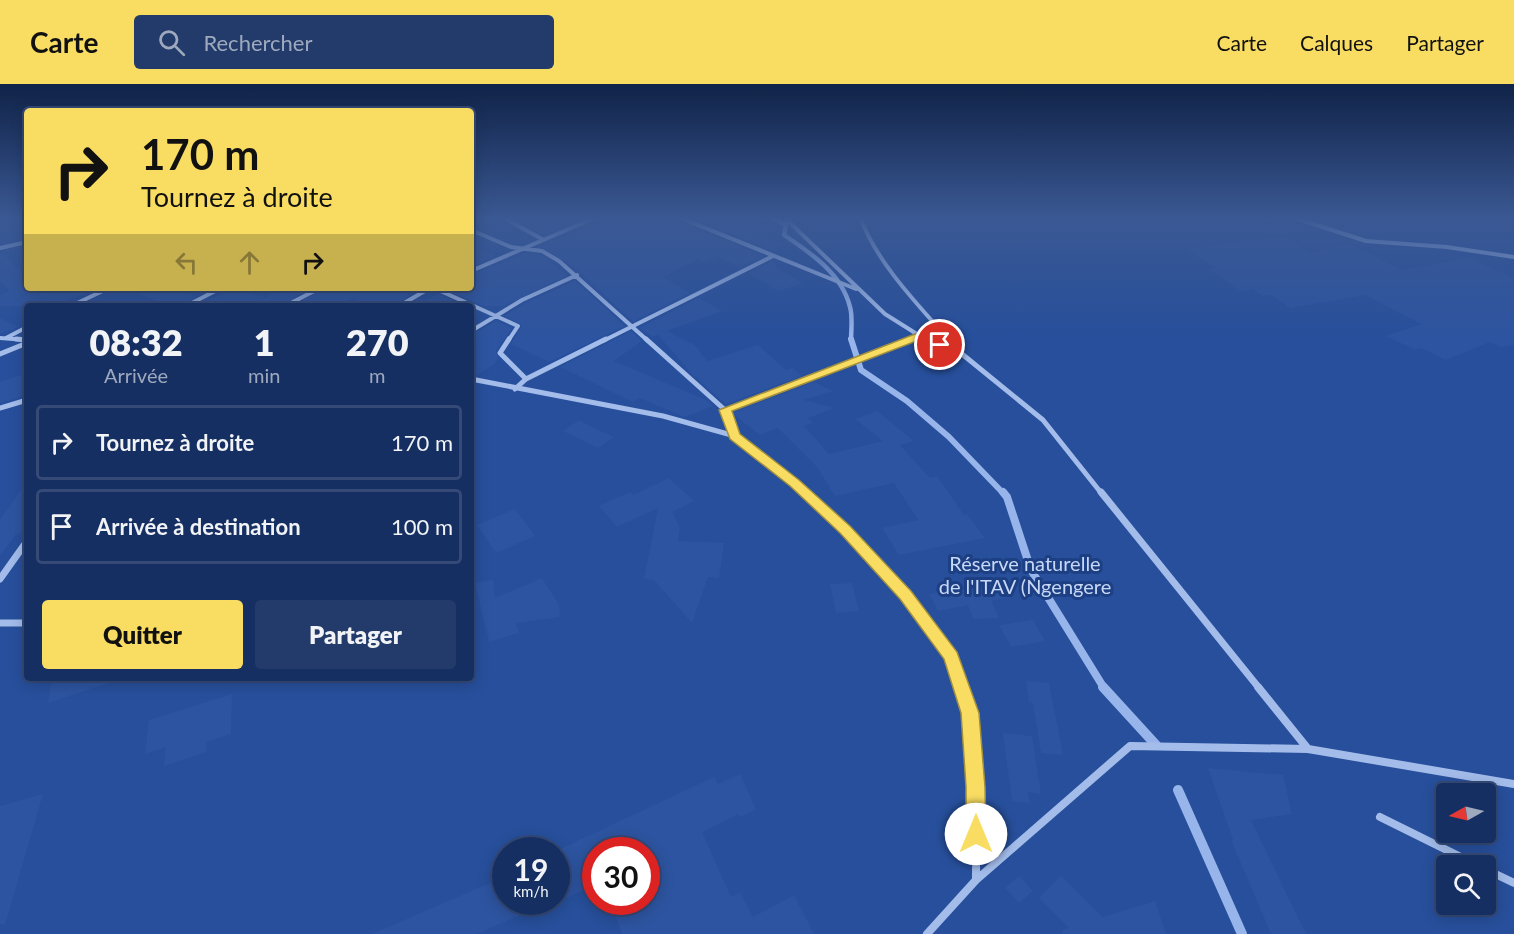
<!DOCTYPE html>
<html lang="fr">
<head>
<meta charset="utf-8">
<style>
	:root { --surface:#162f62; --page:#233b6b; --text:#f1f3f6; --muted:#9ea9be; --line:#354a77; --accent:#f9dd62 }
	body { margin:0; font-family:Lato,sans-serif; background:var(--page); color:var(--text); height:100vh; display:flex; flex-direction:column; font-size:22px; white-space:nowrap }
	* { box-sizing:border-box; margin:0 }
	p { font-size:20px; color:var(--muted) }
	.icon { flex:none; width:33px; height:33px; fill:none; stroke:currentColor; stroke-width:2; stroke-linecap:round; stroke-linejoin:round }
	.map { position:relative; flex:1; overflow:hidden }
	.side { position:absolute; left:24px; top:219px; width:450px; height:378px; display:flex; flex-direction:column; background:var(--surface); border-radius:6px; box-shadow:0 3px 15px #0003,0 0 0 2px var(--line) }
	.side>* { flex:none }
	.banner { position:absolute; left:24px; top:24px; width:450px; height:183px; border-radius:6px; box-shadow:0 3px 15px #0003,0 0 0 2px var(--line); background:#f9dd62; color:#111; overflow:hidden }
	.needle { width:39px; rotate:262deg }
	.fabs { position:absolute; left:1436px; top:699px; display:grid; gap:12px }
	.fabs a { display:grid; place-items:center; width:60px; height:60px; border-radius:6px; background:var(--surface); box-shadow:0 3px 15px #0003,0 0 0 2px var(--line); font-size:30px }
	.speed { position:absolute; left:492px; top:753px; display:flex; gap:12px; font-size:30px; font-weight:700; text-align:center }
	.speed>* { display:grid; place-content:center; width:78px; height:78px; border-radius:50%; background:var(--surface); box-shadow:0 3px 15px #0003,0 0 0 2px var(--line); line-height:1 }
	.speed small { font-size:15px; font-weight:400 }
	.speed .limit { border:9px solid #d22; background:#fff; color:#111 }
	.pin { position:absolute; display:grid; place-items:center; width:51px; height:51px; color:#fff; margin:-26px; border:3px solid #fff; border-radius:50%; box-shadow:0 2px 6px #0007 }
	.me { position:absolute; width:66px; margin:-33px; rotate:0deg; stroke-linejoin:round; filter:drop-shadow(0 0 4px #0008) }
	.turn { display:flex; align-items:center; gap:21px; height:126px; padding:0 18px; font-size:27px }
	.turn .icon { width:78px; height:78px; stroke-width:2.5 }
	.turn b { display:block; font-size:42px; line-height:51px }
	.lanes { display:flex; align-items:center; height:57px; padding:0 18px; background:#0003; justify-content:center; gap:30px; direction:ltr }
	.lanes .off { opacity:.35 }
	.eta { display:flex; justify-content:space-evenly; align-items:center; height:102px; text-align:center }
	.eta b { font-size:36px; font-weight:800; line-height:42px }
	.action { display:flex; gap:12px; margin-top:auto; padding:12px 18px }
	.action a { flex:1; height:69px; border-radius:6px; background:var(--accent); color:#111; font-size:24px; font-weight:800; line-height:69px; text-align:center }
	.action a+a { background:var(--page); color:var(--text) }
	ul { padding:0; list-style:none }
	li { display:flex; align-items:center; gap:18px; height:75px; margin:0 12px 9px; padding:0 6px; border:3px solid var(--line); border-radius:6px }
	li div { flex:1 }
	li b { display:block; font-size:22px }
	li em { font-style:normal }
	header { display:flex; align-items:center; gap:36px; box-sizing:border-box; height:84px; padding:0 30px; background:var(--accent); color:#111 }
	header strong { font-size:28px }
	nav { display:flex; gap:33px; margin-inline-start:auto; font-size:21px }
	.search { width:420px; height:54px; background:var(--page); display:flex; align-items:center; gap:15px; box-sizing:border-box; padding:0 21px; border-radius:6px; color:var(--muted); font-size:22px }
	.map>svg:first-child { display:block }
	.green { fill:#274f9b; fill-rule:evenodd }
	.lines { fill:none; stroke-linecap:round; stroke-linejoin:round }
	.stream-far3 { stroke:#97b5eb; stroke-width:4.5 }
	.stream-far2 { stroke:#97b5eb; stroke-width:6 }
	.stream-far1 { stroke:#97b5eb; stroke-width:8 }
	.stream { stroke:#97b5eb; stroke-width:10 }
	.building { fill:#2d54a0 }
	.minor-far3 { stroke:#a3bcea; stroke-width:4 }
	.minor-far2 { stroke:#a3bcea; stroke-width:5 }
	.minor-far1 { stroke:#a3bcea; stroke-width:7 }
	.minor { stroke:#a3bcea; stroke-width:8 }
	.route { fill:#f9dd62; stroke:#a29040; stroke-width:1.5 }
	.labels { text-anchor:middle; stroke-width:6; stroke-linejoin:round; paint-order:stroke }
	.park-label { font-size:20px; fill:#c8d8f7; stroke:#1d3f83 }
</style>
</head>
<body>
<header>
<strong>Carte</strong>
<div class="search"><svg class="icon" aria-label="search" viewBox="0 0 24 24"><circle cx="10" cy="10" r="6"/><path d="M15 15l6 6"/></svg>Rechercher</div>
<nav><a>Carte</a><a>Calques</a><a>Partager</a></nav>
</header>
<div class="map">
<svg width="1514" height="850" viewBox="0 0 1514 850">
	<rect width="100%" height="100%" fill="#1d3f83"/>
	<!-- green -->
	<path class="green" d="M0 135H27V204H471V135H1514V850H0ZM27 222H471V594H27ZM1446 710H1485V748H1446ZM506 766H556V818H506ZM596 766H646V818H596ZM1446 782H1485V820H1446Z"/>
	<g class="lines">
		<!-- stream-far3 -->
		<path class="stream-far3" d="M774 135 786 141 784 151C811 169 842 190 850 223 853 233 851 246 851 257"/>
		<!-- stream-far2 -->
		<path class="stream-far2" d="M851 255 861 286 907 317 949 353 1004 410"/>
		<!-- stream-far1 -->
		<path class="stream-far1" d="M1003 408 1007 413 1031 486 1104 604"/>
		<!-- stream -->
		<path class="stream" d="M1103 603 1156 661
			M1178 706 1242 850"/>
	</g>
	<!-- building -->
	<path class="building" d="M515 135H581L545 151Z
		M596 135H679L681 139 763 172 739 184 719 172 703 178 698 175 663 193 690 209 633 238 580 188 561 174 540 163 594 139Z
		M694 135H715L784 160 774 167Z
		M1284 153 1310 169 1348 160 1403 186 1470 174 1514 194V261L1500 263 1490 258 1446 276 1421 264 1415 266 1386 252 1421 240 1365 211 1291 224 1271 211 1263 212 1253 205 1241 207 1209 185 1216 184 1186 165Z
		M471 164 495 172 471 183Z
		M0 168 27 193V204L94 206 56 220 58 222H0V211L10 207 0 197Z
		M526 169 541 171 568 191 504 222H484L447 206 471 204V191Z
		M771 178 777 180 774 182 803 199 778 207 748 189Z
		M575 197 625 242 549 278 511 260 522 241 505 232 524 220Z
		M126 204H171L197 212 182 222H168Z
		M284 204H311L281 222H195L232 205 266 213Z
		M324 204H394L410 211 395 222H367L354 214 334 222H294Z
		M438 210 464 222H407L420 215 425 217Z
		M699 214 722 227 667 247 695 261 707 277 758 261 786 286 792 284 802 292 726 320 692 290 658 251 652 253 639 244Z
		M0 234 18 243 0 250Z
		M496 237 512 244 496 267 498 274 495 280 477 291 471 290V251Z
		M631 247 642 257 614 277 706 316 713 322 685 333 639 314 633 318 560 283Z
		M27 289V311L0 319V298Z
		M814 298 833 307 804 316 835 324 808 334 813 339 804 342 829 370 883 357 855 335 877 327 914 357 900 361 930 394 937 392 964 431 967 430 985 454 899 471 882 444 918 436 894 399 835 412 817 383 778 344 760 351 732 329Z
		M579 336 592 343 614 353 598 364 563 347Z
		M669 394 694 417 672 428 680 444 678 457 724 459 719 494 708 493 692 539 654 496 644 495 658 424 617 443 599 422 630 408 633 411Z
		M27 397V441L20 450H16L0 472V436Z
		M515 425 535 452 496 469 477 441Z
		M542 494 559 521 560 533 516 539 519 549 489 558 475 499 493 496 495 514Z
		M852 499 859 527 836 529 830 500Z
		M1003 502 1004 514 991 517 999 534 973 535 968 521 938 527 929 510Z
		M1033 536 1045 557 1011 563 999 541Z
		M69 594H114L115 597 48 619 51 600Z
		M1026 597 1049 599 1063 671 1041 669 1033 619 1029 618Z
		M232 610 231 650 206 658V668L164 682 166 663 145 670 149 636Z
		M1003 649 1032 652 1041 710 1028 708 1030 719 1012 717Z
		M1208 684 1283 691 1292 730 1251 736 1306 850H1271L1231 756H1233Z
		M740 690 756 725 740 733 738 730 702 748 731 813 740 808 753 833 794 811 814 850H622L611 818H646V766H596V800L567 814 566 810 556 814V767L714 693 718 700Z
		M43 710 5 841 0 840V722Z
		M506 792V818H549L477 850H372Z
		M1019 792 1033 807 1019 819 1005 804Z
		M1061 792 1103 833 1155 817 1166 850H1063L1062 846 1069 844 1039 814Z"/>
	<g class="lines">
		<!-- minor-far3 -->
		<path class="minor-far3" d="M506 135 542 155
			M683 135 856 205
			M786 135 885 230 928 257
			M861 135C877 179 919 222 950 257
			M1298 135 1366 157 1447 163 1514 173
			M471 146 511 163 542 167 559 177 648 257
			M0 164 27 158
			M471 187 592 135
			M434 204 518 242 508 257
			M71 222 109 204
			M186 222 221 204
			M285 222 320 204
			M399 222 430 204
			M471 247 522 216 577 191
			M0 254 27 256
			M6 254 27 243
			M603 257 773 172
			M909 257 919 253"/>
		<!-- minor-far2 -->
		<path class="minor-far2" d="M16 255 27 256
			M509 255 500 269 526 295 515 305
			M646 255 725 326 735 352
			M924 255 962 270
			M949 255 962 270 1043 336 1102 410
			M0 270 27 259
			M471 295 663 332 735 352 806 410
			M526 295 606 255
			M0 324 27 316
			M725 326 913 255"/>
		<!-- minor-far1 -->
		<path class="minor-far1" d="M804 408 845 445 905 511 951 573 962 604
			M1101 408 1259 604
			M0 495 27 457
			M0 539H27"/>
		<!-- minor -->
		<path class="minor" d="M961 603C982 664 976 732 976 796
			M1258 603 1308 665
			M1380 733 1479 782
			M1485 785 1514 799
			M927 850 976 796 1130 662 1308 665 1514 700"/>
	</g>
	<!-- sky -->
	<linearGradient id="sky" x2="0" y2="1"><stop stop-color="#102348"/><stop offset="0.53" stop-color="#3a5893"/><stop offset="1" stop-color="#3a5893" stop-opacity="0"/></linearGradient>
	<rect width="1514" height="254" fill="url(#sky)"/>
	<!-- route -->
	<path class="route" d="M915 250H923L946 261 940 264 919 256 732 327 740 350 799 396 850 442 911 507 957 568 979 629 985 703 986 750 983 757 976 759 969 757 966 750V703L961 629 944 575 900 515 840 449 790 402 730 355 719 326Z"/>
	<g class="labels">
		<!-- park labels -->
		<g class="park-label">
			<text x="1025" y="487">Réserve naturelle<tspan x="1025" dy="23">de l'ITAV (Ngengere</tspan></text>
		</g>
	</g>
</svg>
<div class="fabs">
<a><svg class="needle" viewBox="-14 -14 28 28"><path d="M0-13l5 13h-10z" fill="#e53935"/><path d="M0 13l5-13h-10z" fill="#9ea9be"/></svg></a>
<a><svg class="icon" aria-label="search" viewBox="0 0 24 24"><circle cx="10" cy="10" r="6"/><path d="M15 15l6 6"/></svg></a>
</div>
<div class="speed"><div>19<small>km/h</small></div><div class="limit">30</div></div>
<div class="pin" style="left:940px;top:261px;background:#d93025"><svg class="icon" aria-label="arrive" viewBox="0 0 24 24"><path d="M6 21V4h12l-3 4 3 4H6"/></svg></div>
<svg class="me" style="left:976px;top:750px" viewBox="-20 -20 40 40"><circle r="19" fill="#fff"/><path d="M0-13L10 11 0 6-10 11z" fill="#f9dd62"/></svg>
<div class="banner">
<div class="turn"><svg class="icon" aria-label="right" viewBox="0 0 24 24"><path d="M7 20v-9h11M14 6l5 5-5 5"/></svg><div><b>170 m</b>Tournez à droite</div></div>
<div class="lanes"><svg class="icon off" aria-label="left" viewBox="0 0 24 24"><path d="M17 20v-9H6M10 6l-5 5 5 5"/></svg><svg class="icon off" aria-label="ahead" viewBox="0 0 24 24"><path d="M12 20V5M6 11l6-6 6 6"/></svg><svg class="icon" aria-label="right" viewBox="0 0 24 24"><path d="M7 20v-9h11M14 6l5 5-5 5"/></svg></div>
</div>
<section class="side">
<div class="eta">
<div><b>08:32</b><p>Arrivée</p></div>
<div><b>1</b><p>min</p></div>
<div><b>270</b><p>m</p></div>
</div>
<ul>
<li><svg class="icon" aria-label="right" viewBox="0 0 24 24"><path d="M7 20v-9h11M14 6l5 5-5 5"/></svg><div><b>Tournez à droite</b></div><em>170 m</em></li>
<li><svg class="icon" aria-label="arrive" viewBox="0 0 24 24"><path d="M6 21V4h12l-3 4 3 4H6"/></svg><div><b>Arrivée à destination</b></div><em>100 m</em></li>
</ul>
<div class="action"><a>Quitter</a><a>Partager</a></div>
</section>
</div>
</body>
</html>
